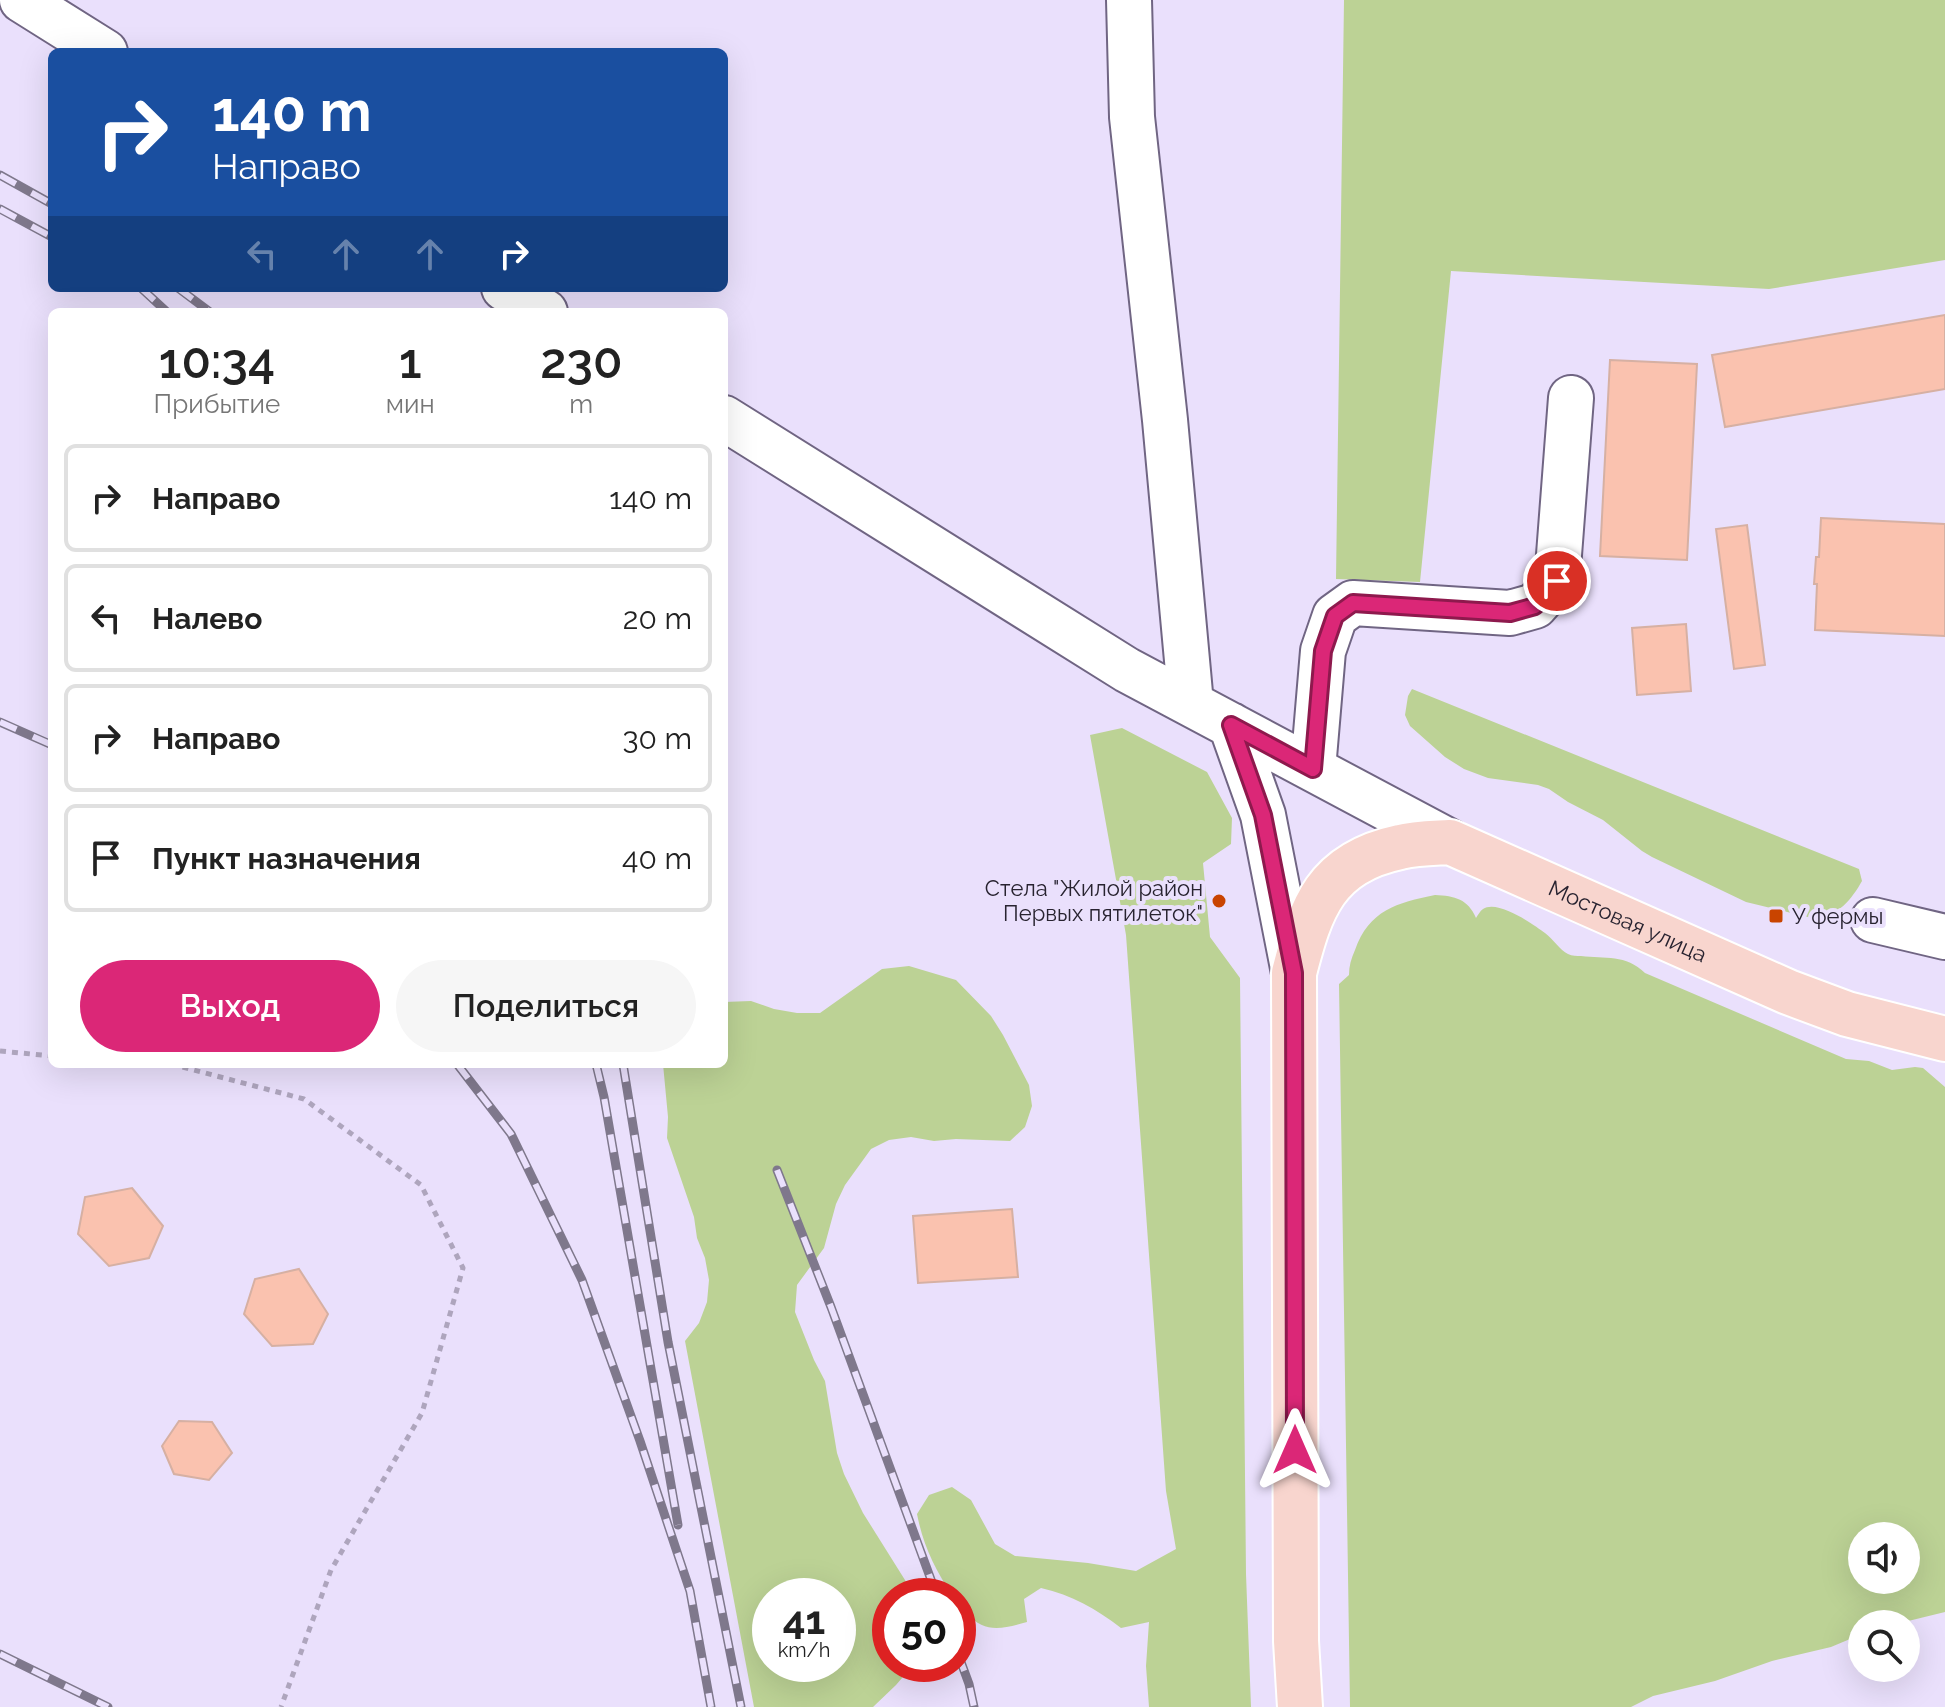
<!DOCTYPE html>
<html lang="ru">
<head>
<meta charset="utf-8">
<style>
	:root { --surface:#fff; --page:#f6f6f6; --text:#222; --muted:#767676; --line:#e0e0e0; --accent:#db2777 }
	body { margin:0; font-family:Raleway,sans-serif; background:var(--page); color:var(--text); height:100vh; display:flex; flex-direction:column; font-size:30px; white-space:nowrap }
	* { box-sizing:border-box; margin:0 }
	p { font-size:26px; color:var(--muted) }
	.icon { flex:none; width:44px; height:44px; fill:none; stroke:currentColor; stroke-width:2; stroke-linecap:round; stroke-linejoin:round }
	.map { position:relative; flex:1; overflow:hidden }
	.drawer { position:absolute; left:48px; top:308px; width:680px; height:760px; display:flex; flex-direction:column; background:var(--surface); border-radius:12px; box-shadow:0 8px 32px #0002 }
	.drawer>* { flex:none }
	.hud { position:absolute; left:48px; top:48px; width:680px; height:244px; border-radius:12px; box-shadow:0 8px 32px #0002; background:#1a4fa0; color:#fff; overflow:hidden }
	.buttons { position:absolute; left:1848px; top:1522px; display:grid; gap:16px }
	.buttons a { display:grid; place-items:center; width:72px; height:72px; border-radius:50%; background:var(--surface); box-shadow:0 8px 32px #0002; font-size:40px }
	.speed { position:absolute; left:752px; top:1578px; display:flex; gap:16px; font-size:40px; font-weight:700; text-align:center }
	.speed>* { display:grid; place-content:center; width:104px; height:104px; border-radius:50%; background:var(--surface); box-shadow:0 8px 32px #0002; line-height:1 }
	.speed small { font-size:20px; font-weight:400 }
	.speed .limit { border:12px solid #d22; background:#fff; color:#111 }
	.pin { position:absolute; display:grid; place-items:center; width:68px; height:68px; color:#fff; margin:-34px; border:4px solid #fff; border-radius:50%; box-shadow:0 2px 8px #0007 }
	.me { position:absolute; width:88px; margin:-44px; rotate:0deg; stroke-linejoin:round; filter:drop-shadow(0 0 6px #0008) }
	.turn { display:flex; align-items:center; gap:28px; height:168px; padding:0 32px; font-size:36px }
	.turn .icon { width:104px; height:104px; stroke-width:2.5 }
	.turn b { display:block; font-size:56px; line-height:68px }
	.lanes { display:flex; align-items:center; height:76px; padding:0 32px; background:#0003; justify-content:center; gap:40px; direction:ltr }
	.lanes .off { opacity:.35 }
	.eta { display:flex; justify-content:space-evenly; align-items:center; height:136px; text-align:center }
	.eta b { font-size:48px; font-weight:600; line-height:56px }
	.cta { display:flex; gap:16px; margin-top:auto; padding:16px 32px }
	.cta a { flex:1; height:92px; border-radius:48px; background:var(--accent); color:#fff; font-size:32px; font-weight:600; line-height:92px; text-align:center }
	.cta a+a { background:var(--page); color:var(--text) }
	ul { padding:0; list-style:none }
	li { display:flex; align-items:center; gap:24px; height:108px; margin:0 16px 12px; padding:0 16px; border:4px solid var(--line); border-radius:12px }
	li div { flex:1 }
	li b { display:block; font-size:30px }
	li em { font-style:normal }
	.map>svg:first-child { display:block }
	.green { fill:#bcd295; fill-rule:evenodd }
	.building { fill:#fac2af; stroke:#d6b0a3; stroke-width:2 }
	.lines { fill:none; stroke-linecap:round; stroke-linejoin:round }
	.minor-casing { stroke:#706583; stroke-width:48 }
	.major-casing { stroke:#fff; stroke-width:48 }
	.path { stroke:#aea5bd; stroke-width:5; stroke-dasharray:6 6; stroke-linecap:butt }
	.minor { stroke:#fff; stroke-width:44 }
	.major { stroke:#f8d5ce; stroke-width:44 }
	.rail-casing { stroke:#7f788c; stroke-width:9 }
	.rail { stroke:#eae0fc; stroke-width:6; stroke-dasharray:18; stroke-linecap:butt }
	.route-casing { stroke:#8e194d; stroke-width:20 }
	.route { stroke:#db2777; stroke-width:14 }
	.poi-dot { fill:#c94400; stroke:#eae0fc; stroke-width:3 }
	.labels { text-anchor:middle; stroke-width:8; stroke-linejoin:round; paint-order:stroke }
	.poi-label { font-size:22px; fill:#282330; stroke:#eae0fc; text-anchor:end }
	.street-label { font-size:22px; fill:#282330; stroke:#eae0fc }
</style>
</head>
<body>
<div class="map">
<svg width="1945" height="1707" viewBox="0 0 1945 1707">
	<rect width="100%" height="100%" fill="#eae0fc"/>
	<!-- green -->
	<path class="green" d="M1344 0H1945V260L1769 289 1451 271 1420 582 1336 579Z
		M1412 689 1859 869 1862 881C1852 899 1838 916 1816 919L1746 902 1652 857 1642 851 1603 820 1568 802 1549 789 1538 785 1488 778 1464 769 1445 757 1410 726 1405 715 1408 696Z
		M1122 728 1207 772 1232 818 1231 844 1203 863 1210 937 1240 978 1246 1574 1251 1707H1149L1146 1666 1149 1622 1121 1628C1096 1609 1072 1595 1041 1588L1024 1599 1027 1622C1001 1629 986 1634 966 1613 960 1607 958 1604 958 1596H953C935 1570 923 1545 917 1514L929 1495 952 1487 971 1500 995 1544 1015 1556 1088 1563 1136 1571 1176 1549 1166 1491 1126 935 1090 735Z
		M1435 895C1455 896 1468 899 1476 918 1478 915 1480 911 1483 909 1498 899 1534 925 1545 933 1553 939 1560 950 1568 954 1572 956 1577 956 1581 956 1605 959 1626 954 1645 973L1846 1059 1869 1061 1892 1070 1915 1067 1923 1068 1945 1087V1612L1896 1624H1862V1634L1831 1647 1772 1661 1715 1681 1653 1696 1631 1707H1350L1339 984 1349 975C1349 966 1351 959 1355 950 1369 910 1397 903 1435 895ZM1906 1536V1580H1862V1536Z
		M909 966 956 980 991 1016 1003 1035 1029 1085 1032 1106 1025 1127 1010 1141 956 1139 934 1141 911 1137 889 1140 871 1149 845 1185 836 1204 824 1248 797 1285 795 1312 814 1360 825 1381 837 1453 844 1474 863 1513 915 1596H890V1664H914L896 1685 873 1707H754L685 1341 699 1323 707 1302 709 1280 705 1258 697 1238 694 1217 667 1138 668 1117 663 1064H724V1002L751 1001 774 1009 797 1013H820L882 969ZM770 1596H838V1664H770Z"/>
	<!-- building -->
	<path class="building" d="M1945 315V389L1725 427 1712 355Z
		M1610 360 1697 364 1687 560 1600 556Z
		M1821 518 1945 524V636L1815 630 1817 584H1814L1816 557H1819Z
		M1747 525 1765 665 1734 669 1716 529Z
		M1686 624 1691 691 1637 695 1632 628Z
		M132 1188 163 1226 149 1258 109 1266 78 1234 85 1197Z
		M1012 1209 1018 1277 918 1283 913 1216Z
		M299 1269 328 1314 313 1344 272 1346 244 1314 255 1279Z
		M179 1421 212 1422 232 1453 209 1480 174 1474 162 1446Z"/>
	<g class="lines">
		<!-- minor casing -->
		<g class="minor-casing">
			<path id="minor" d="M22 0 105 52
				M1129 0 1132 117 1165 420 1191 704
				M504 288 545 312
				M724 418 1127 670 1450 842
				M1231 725 1263 815 1294 973
				M1313 769 1323 651 1335 616 1353 603 1510 613 1535 606 1557 581 1571 398
				M1873 920 1945 937"/>
		</g>
		<!-- major casing -->
		<g class="major-casing">
			<g id="major">
				<path id="s1" d="M1300 1707 1296 1641 1294 973C1311 907 1325 863 1400 847 1416 843 1433 843 1450 842L1788 992 1847 1014 1945 1039"/>
			</g>
		</g>
		<!-- path -->
		<path class="path" d="M0 1051 52 1056
			M171 1064 304 1099 421 1185 463 1268 422 1413 331 1570 281 1707"/>
		<!-- minor -->
		<use href="#minor" class="minor"/>
		<!-- major -->
		<use href="#major" class="major"/>
		<!-- rail casing -->
		<g class="rail-casing">
			<path id="rail" d="M0 175 52 204
				M0 209 52 237
				M141 288 167 312
				M178 288 210 312
				M0 722 52 745
				M457 1064 511 1134 582 1280 640 1441 690 1591 711 1707
				M596 1064 604 1097 678 1525
				M623 1064 668 1342 741 1707
				M777 1170 831 1307 937 1596
				M0 1654 108 1707
				M958 1654 969 1684 974 1707"/>
		</g>
		<!-- rail -->
		<use href="#rail" class="rail"/>
	</g>
	<g class="lines">
		<!-- route casing -->
		<g class="route-casing">
			<path id="route" d="M1295 1450 1294 973 1263 815 1231 725 1313 769 1323 651 1335 616 1353 603 1510 613 1535 606 1557 581"/>
		</g>
		<!-- route -->
		<use href="#route" class="route"/>
	</g>
	<!-- markers -->
	<g class="poi-dot">
		<circle cx="1219" cy="901" r="8"/>
		<rect x="1768" y="908" width="16" height="16" rx="4"/>
	</g>
	<g class="labels">
		<!-- poi labels -->
		<g class="poi-label">
			<text x="1203" y="896">Стела "Жилой район<tspan x="1203" dy="25">Первых пятилеток"</tspan></text>
			<text x="1792" y="924" text-anchor="start">У фермы</text>
		</g>
		<!-- street labels -->
		<g class="street-label">
			<text dy="8" stroke="none"><textPath href="#s1" startOffset="1156">Мостовая улица</textPath></text>
		</g>
	</g>
</svg>
<div class="buttons">
<a><svg class="icon" aria-label="sound" viewBox="0 0 24 24"><path d="M4 9h4l5-4v14l-5-4H4zM17 9q2 3 0 6"/></svg></a>
<a><svg class="icon" aria-label="search" viewBox="0 0 24 24"><circle cx="10" cy="10" r="6"/><path d="M15 15l6 6"/></svg></a>
</div>
<div class="speed"><div>41<small>km/h</small></div><div class="limit">50</div></div>
<div class="pin" style="left:1557px;top:581px;background:#d93025"><svg class="icon" aria-label="arrive" viewBox="0 0 24 24"><path d="M6 21V4h12l-3 4 3 4H6"/></svg></div>
<svg class="me" style="left:1295px;top:1450px" viewBox="-20 -20 40 40"><path d="M0-17L14 15 0 8-14 15z" fill="#db2777" stroke="#fff" stroke-width="4"/></svg>
<div class="hud">
<div class="turn"><svg class="icon" aria-label="right" viewBox="0 0 24 24"><path d="M7 20v-9h11M14 6l5 5-5 5"/></svg><div><b>140 m</b>Направо</div></div>
<div class="lanes"><svg class="icon off" aria-label="left" viewBox="0 0 24 24"><path d="M17 20v-9H6M10 6l-5 5 5 5"/></svg><svg class="icon off" aria-label="ahead" viewBox="0 0 24 24"><path d="M12 20V5M6 11l6-6 6 6"/></svg><svg class="icon off" aria-label="ahead" viewBox="0 0 24 24"><path d="M12 20V5M6 11l6-6 6 6"/></svg><svg class="icon" aria-label="right" viewBox="0 0 24 24"><path d="M7 20v-9h11M14 6l5 5-5 5"/></svg></div>
</div>
<section class="drawer">
<div class="eta">
<div><b>10:34</b><p>Прибытие</p></div>
<div><b>1</b><p>мин</p></div>
<div><b>230</b><p>m</p></div>
</div>
<ul>
<li><svg class="icon" aria-label="right" viewBox="0 0 24 24"><path d="M7 20v-9h11M14 6l5 5-5 5"/></svg><div><b>Направо</b></div><em>140 m</em></li>
<li><svg class="icon" aria-label="left" viewBox="0 0 24 24"><path d="M17 20v-9H6M10 6l-5 5 5 5"/></svg><div><b>Налево</b></div><em>20 m</em></li>
<li><svg class="icon" aria-label="right" viewBox="0 0 24 24"><path d="M7 20v-9h11M14 6l5 5-5 5"/></svg><div><b>Направо</b></div><em>30 m</em></li>
<li><svg class="icon" aria-label="arrive" viewBox="0 0 24 24"><path d="M6 21V4h12l-3 4 3 4H6"/></svg><div><b>Пункт назначения</b></div><em>40 m</em></li>
</ul>
<div class="cta"><a>Выход</a><a>Поделиться</a></div>
</section>
</div>
</body>
</html>
